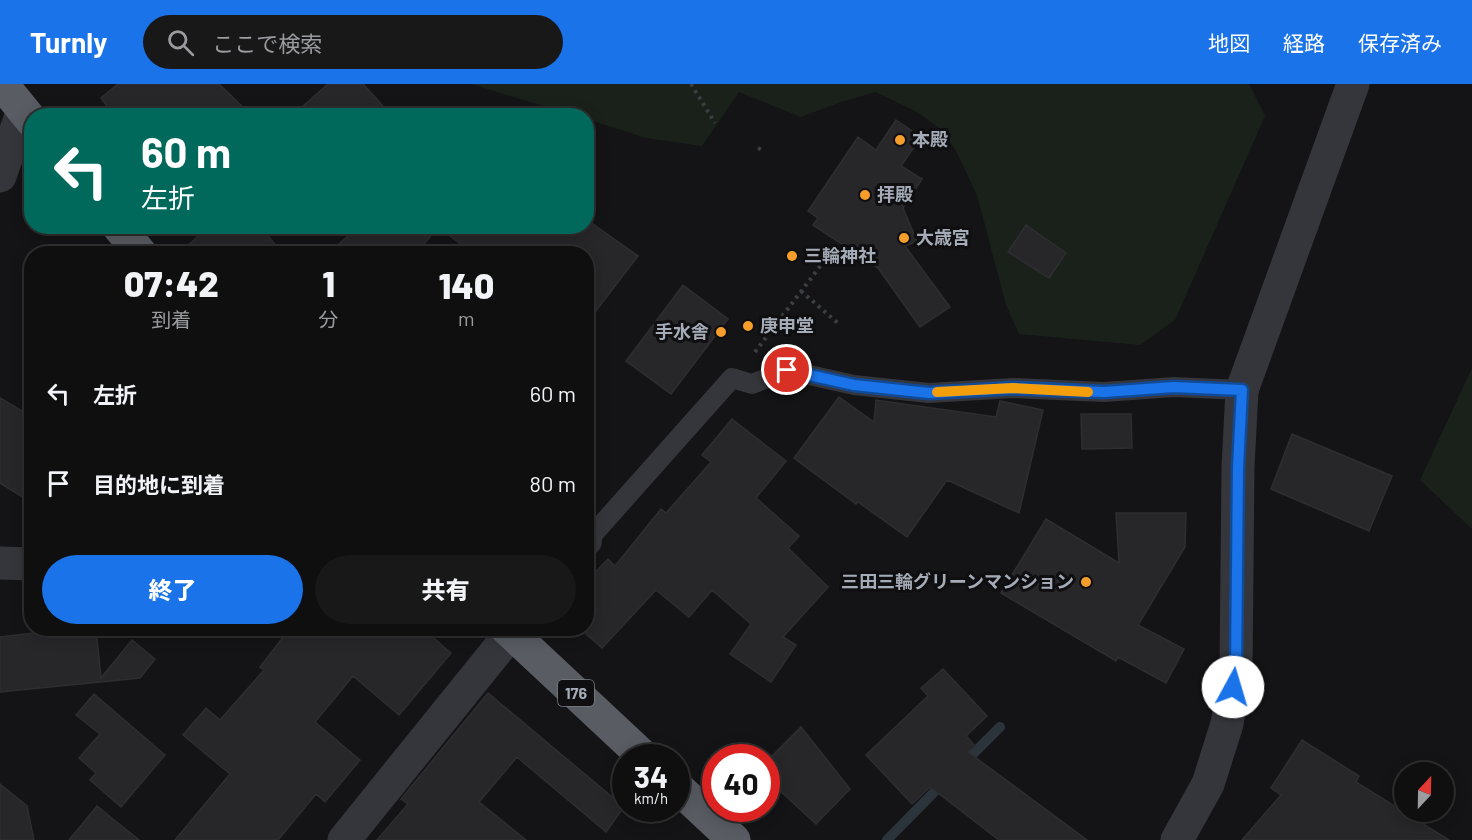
<!DOCTYPE html>
<html lang="ja">
<head>
<meta charset="utf-8">
<style>
	:root { --surface:#0f0f10; --page:#181819; --text:#f1f3f6; --muted:#9b9c9f; --line:#2f2f30; --accent:#1a73e8 }
	body { margin:0; font-family:Barlow,"Noto Sans JP",sans-serif; background:var(--page); color:var(--text); height:100vh; display:flex; flex-direction:column; font-size:22px; white-space:nowrap }
	* { box-sizing:border-box; margin:0 }
	p { font-size:20px; color:var(--muted) }
	.icon { flex:none; width:33px; height:33px; fill:none; stroke:currentColor; stroke-width:2; stroke-linecap:round; stroke-linejoin:round }
	.map { position:relative; flex:1; overflow:hidden }
	.sheet { position:absolute; left:24px; top:162px; width:570px; height:390px; display:flex; flex-direction:column; background:var(--surface); border-radius:24px; box-shadow:0 3px 15px #0003,0 0 0 2px var(--line) }
	.sheet>* { flex:none }
	.banner { position:absolute; left:24px; top:24px; width:570px; height:126px; border-radius:24px; box-shadow:0 3px 15px #0003,0 0 0 2px var(--line); background:#00695c; color:#fff; overflow:hidden }
	.needle { width:39px; rotate:22deg }
	.fabs { position:absolute; left:1394px; top:678px; display:grid; gap:12px }
	.fabs a { display:grid; place-items:center; width:60px; height:60px; border-radius:50%; background:var(--surface); box-shadow:0 3px 15px #0003,0 0 0 2px var(--line); font-size:30px }
	.speed { position:absolute; left:612px; top:660px; display:flex; gap:12px; font-size:30px; font-weight:700; text-align:center }
	.speed>* { display:grid; place-content:center; width:78px; height:78px; border-radius:50%; background:var(--surface); box-shadow:0 3px 15px #0003,0 0 0 2px var(--line); line-height:1 }
	.speed small { font-size:15px; font-weight:400 }
	.speed .limit { border:9px solid #d22; background:#fff; color:#111 }
	.pin { position:absolute; display:grid; place-items:center; width:51px; height:51px; color:#fff; margin:-26px; border:3px solid #fff; border-radius:50%; box-shadow:0 2px 6px #0007 }
	.me { position:absolute; width:66px; margin:-33px; rotate:6deg; stroke-linejoin:round; filter:drop-shadow(0 0 4px #0008) }
	.turn { display:flex; align-items:center; gap:21px; height:126px; padding:0 18px; font-size:27px }
	.turn .icon { width:78px; height:78px; stroke-width:2.5 }
	.turn b { display:block; font-size:42px; line-height:51px }
	.eta { display:flex; justify-content:space-evenly; align-items:center; height:102px; text-align:center }
	.eta b { font-size:36px; font-weight:800; line-height:42px }
	.action { display:flex; gap:12px; margin-top:auto; padding:12px 18px }
	.action a { flex:1; height:69px; border-radius:36px; background:var(--accent); color:#fff; font-size:24px; font-weight:800; line-height:69px; text-align:center }
	.action a+a { background:var(--page); color:var(--text) }
	ul { padding:0; list-style:none }
	li { display:flex; align-items:center; gap:18px; height:90px; padding:0 18px }
	li div { flex:1 }
	li b { display:block; font-size:22px }
	li em { font-style:normal }
	header { display:flex; align-items:center; gap:36px; box-sizing:border-box; height:84px; padding:0 30px; background:var(--accent); color:#fff }
	header strong { font-size:28px }
	nav { display:flex; gap:33px; margin-inline-start:auto; font-size:21px }
	.search { width:420px; height:54px; background:var(--page); display:flex; align-items:center; gap:15px; box-sizing:border-box; padding:0 21px; border-radius:33px; color:var(--muted); font-size:22px }
	.map>svg:first-child { display:block }
	.green { fill:#1a211a }
	.lines { fill:none; stroke-linecap:round; stroke-linejoin:round }
	.stream { stroke:#2a343a; stroke-width:10 }
	.building { fill:#27272a; stroke:#2e2e32; stroke-width:1.5 }
	.path { stroke:#3b3e42; stroke-width:4; stroke-dasharray:3 4.5; stroke-linecap:butt }
	.service { stroke:#35363b; stroke-width:20 }
	.pedestrian { stroke:#35363b; stroke-width:30 }
	.minor { stroke:#35363b; stroke-width:33 }
	.tertiary { stroke:#35363b; stroke-width:33 }
	.trunk { stroke:#595c63; stroke-width:33 }
	.route-casing { stroke:#114b97; stroke-width:15 }
	.route { stroke:#1a73e8; stroke-width:10 }
	.slow { stroke:#f59e0b; stroke-width:10 }
	.poi-dot { fill:#f69e2c; stroke:#0f0f11; stroke-width:2 }
	.labels { text-anchor:middle; stroke-width:6; stroke-linejoin:round; paint-order:stroke }
	.shield { fill:#0f0f11; stroke:#787d85; stroke-width:1.5 }
	.shield-label { font-size:16px; font-weight:bold; fill:#a5acb7 }
	.poi-label { font-size:18px; font-weight:bold; fill:#a5acb7; stroke:#0f0f11; text-anchor:start }
</style>
</head>
<body>
<header>
<strong>Turnly</strong>
<div class="search"><svg class="icon" aria-label="search" viewBox="0 0 24 24"><circle cx="10" cy="10" r="6"/><path d="M15 15l6 6"/></svg>ここで検索</div>
<nav><a>地図</a><a>経路</a><a>保存済み</a></nav>
</header>
<div class="map">
<svg width="1472" height="756" viewBox="0 0 1472 756">
	<rect width="100%" height="100%" fill="#141416"/>
	<!-- green -->
	<path class="green" d="M471 0H1249L1265 32 1175 236 1140 261 1019 250 1006 221 977 111 955 65 941 46 919 29 876 8 841 18 801 33 739 8 702 62 646 54 587 35 586 32 573 31Z
		M1472 284V445L1420 396Z"/>
	<g class="lines">
		<!-- stream -->
		<path class="stream" d="M962 681 1000 643
			M887 756 944 698"/>
	</g>
	<!-- building -->
	<path class="building" d="M118 0H219L252 32H114L101 14Z
		M328 0H363L392 32H292Z
		M896 36 921 53 901 82 922 95 903 124 917 157 905 162 950 223 920 243 878 184 813 141 818 134 808 127 858 53 876 66Z
		M586 135 638 172 586 240V170H474L438 143 416 170H327L360 142H586Z
		M1026 141 1066 169 1049 194 1008 168Z
		M210 142H260L283 170H178Z
		M683 201 728 235 671 310 626 277Z
		M839 313 874 338 876 316 996 333 1000 317 1043 326 1019 429 947 396 907 453 858 418 856 420 794 374Z
		M0 314 32 333V419L0 399Z
		M1081 330H1131L1132 364 1082 365Z
		M732 335 786 377 756 414 799 452 788 464 828 503 783 553 796 561 771 598 730 570 751 540 712 506 689 533 656 506 602 564 586 550V498L608 475 615 482 661 425 666 429 711 378 702 371Z
		M1292 350 1392 392 1369 447 1271 405Z
		M1116 429H1186L1185 463 1138 541 1184 565 1166 599 1118 573 1116 577 1001 509 1046 435 1119 479Z
		M76 544H96L101 594 132 556 155 575 140 594 0 608V553Z
		M290 544H422L451 569 399 631 353 592 315 638 360 676 325 718 316 710 278 756H175L230 690 183 651 206 624 220 636 264 586 260 583Z
		M943 585 987 632 966 652 975 662 968 668 1087 756H999L930 703 912 720 866 671 928 612 921 604Z
		M488 609 624 723 606 748 517 673 479 718 526 756H377L408 720 401 715Z
		M94 610 165 671 121 723 90 696 96 689 79 674 100 650 76 631Z
		M801 643 850 705 816 740 766 694V678Z
		M1302 656 1359 692 1356 698 1449 756H1242L1281 711 1271 704Z
		M0 700 27 722 34 756H0Z
		M97 722 139 756H69Z"/>
	<g class="lines">
		<!-- path -->
		<path class="path" d="M691 0 715 39
			M758 64 763 66
			M801 207 840 241
			M755 268 831 168"/>
		<!-- service -->
		<path class="service" d="M587 457 732 294 752 300 787 286 854 301 929 309 1013 304 1104 308 1174 303 1242 306"/>
		<!-- pedestrian -->
		<path class="pedestrian" d="M586 458 587 457"/>
		<!-- minor -->
		<path class="minor" d="M1242 306 1353 0
			M0 479 32 480
			M344 756 511 549"/>
		<!-- tertiary -->
		<path class="tertiary" d="M0 92 23 26
			M1177 756 1208 700 1227 640 1236 584 1238 383 1242 306"/>
		<!-- trunk -->
		<path class="trunk" d="M2 0 32 37
			M118 142 141 170
			M506 544 645 674
			M676 702 734 756"/>
	</g>
	<g class="lines">
		<!-- route casing -->
		<g class="route-casing">
			<path id="route" d="M787 286 854 301 929 309 1013 304 1104 308 1174 303 1242 306 1238 383 1236 585 1233 603"/>
		</g>
		<!-- route -->
		<use href="#route" class="route"/>
		<!-- slow -->
		<path class="slow" d="M937 308 1013 304 1088 308"/>
	</g>
	<!-- markers -->
	<g class="poi-dot">
		<circle cx="900" cy="56" r="6"/>
		<circle cx="865" cy="111" r="6"/>
		<circle cx="904" cy="154" r="6"/>
		<circle cx="792" cy="172" r="6"/>
		<circle cx="748" cy="242" r="6"/>
		<circle cx="721" cy="248" r="6"/>
		<circle cx="1086" cy="498" r="6"/>
	</g>
	<g class="labels">
		<!-- shield labels -->
		<rect class="shield" x="558" y="596" width="36" height="26" rx="4.5"/>
		<g class="shield-label">
			<text x="576" y="615">176</text>
		</g>
		<!-- poi labels -->
		<g class="poi-label">
			<text x="912" y="62">本殿</text>
			<text x="877" y="117">拝殿</text>
			<text x="916" y="160">大歳宮</text>
			<text x="804" y="178">三輪神社</text>
			<text x="760" y="248">庚申堂</text>
			<text x="709" y="254" text-anchor="end">手水舎</text>
			<text x="1074" y="504" text-anchor="end">三田三輪グリーンマンション</text>
		</g>
	</g>
</svg>
<div class="fabs">
<a><svg class="needle" viewBox="-14 -14 28 28"><path d="M0-13l5 13h-10z" fill="#e53935"/><path d="M0 13l5-13h-10z" fill="#9b9c9f"/></svg></a>
</div>
<div class="speed"><div>34<small>km/h</small></div><div class="limit">40</div></div>
<div class="pin" style="left:787px;top:286px;background:#d93025"><svg class="icon" aria-label="arrive" viewBox="0 0 24 24"><path d="M6 21V4h12l-3 4 3 4H6"/></svg></div>
<svg class="me" style="left:1233px;top:603px" viewBox="-20 -20 40 40"><circle r="19" fill="#fff"/><path d="M0-13L10 11 0 6-10 11z" fill="#1a73e8"/></svg>
<div class="banner">
<div class="turn"><svg class="icon" aria-label="left" viewBox="0 0 24 24"><path d="M17 20v-9H6M10 6l-5 5 5 5"/></svg><div><b>60 m</b>左折</div></div>
</div>
<section class="sheet">
<div class="eta">
<div><b>07:42</b><p>到着</p></div>
<div><b>1</b><p>分</p></div>
<div><b>140</b><p>m</p></div>
</div>
<ul>
<li><svg class="icon" aria-label="left" viewBox="0 0 24 24"><path d="M17 20v-9H6M10 6l-5 5 5 5"/></svg><div><b>左折</b></div><em>60 m</em></li>
<li><svg class="icon" aria-label="arrive" viewBox="0 0 24 24"><path d="M6 21V4h12l-3 4 3 4H6"/></svg><div><b>目的地に到着</b></div><em>80 m</em></li>
</ul>
<div class="action"><a>終了</a><a>共有</a></div>
</section>
</div>
</body>
</html>
